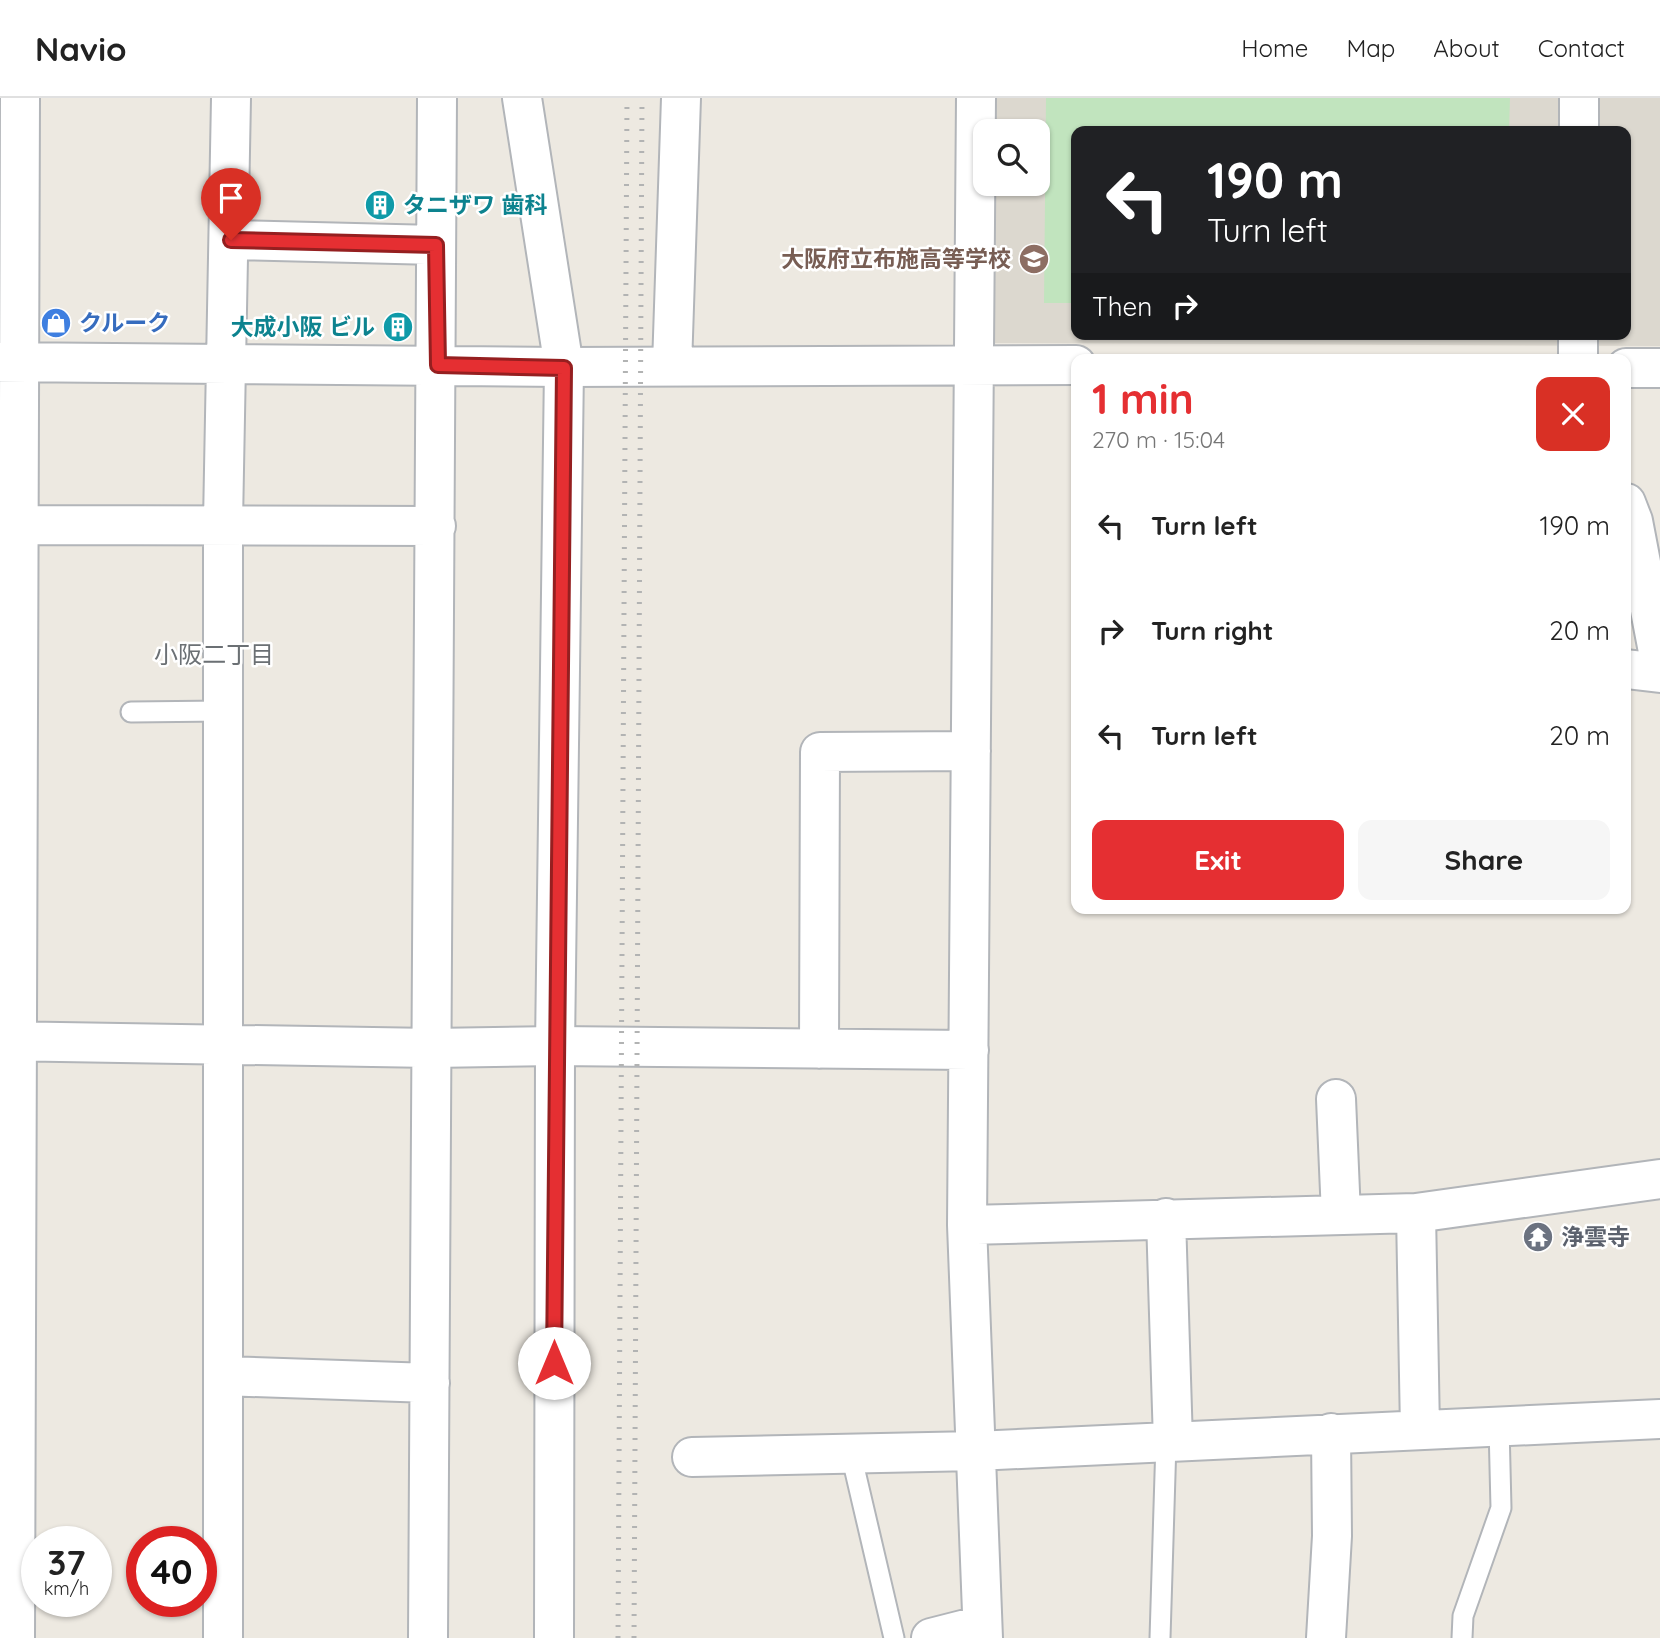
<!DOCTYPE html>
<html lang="en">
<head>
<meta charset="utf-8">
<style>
	:root { --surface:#fff; --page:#f6f6f6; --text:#222; --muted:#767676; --line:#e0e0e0; --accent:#e52f32 }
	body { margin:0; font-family:Quicksand,"Noto Sans JP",sans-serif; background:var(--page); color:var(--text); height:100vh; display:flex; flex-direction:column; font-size:26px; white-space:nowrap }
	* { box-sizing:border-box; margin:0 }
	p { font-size:23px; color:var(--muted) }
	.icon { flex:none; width:38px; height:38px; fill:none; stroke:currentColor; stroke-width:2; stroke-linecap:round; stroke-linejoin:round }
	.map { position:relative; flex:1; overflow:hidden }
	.details { position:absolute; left:1071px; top:256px; width:560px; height:560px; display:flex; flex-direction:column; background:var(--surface); border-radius:14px; box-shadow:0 2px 5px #0004 }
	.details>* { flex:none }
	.guide { position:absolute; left:1071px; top:28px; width:560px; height:214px; border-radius:14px; box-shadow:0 2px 5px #0004; background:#202124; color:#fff; overflow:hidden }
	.controls { position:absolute; left:973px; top:21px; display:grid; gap:14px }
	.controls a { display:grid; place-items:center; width:77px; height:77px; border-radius:14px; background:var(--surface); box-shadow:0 2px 5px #0004; font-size:35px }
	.speed { position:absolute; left:21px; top:1428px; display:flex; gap:14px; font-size:35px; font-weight:700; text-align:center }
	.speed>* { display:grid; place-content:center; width:91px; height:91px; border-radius:50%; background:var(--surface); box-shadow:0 2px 5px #0004; line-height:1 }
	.speed small { font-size:18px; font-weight:400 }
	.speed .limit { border:10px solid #d22; background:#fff; color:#111 }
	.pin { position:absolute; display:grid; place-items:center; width:60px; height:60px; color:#fff; margin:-72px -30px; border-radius:50% 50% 50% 0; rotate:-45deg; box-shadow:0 0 7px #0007 }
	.pin .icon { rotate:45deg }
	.me { position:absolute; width:77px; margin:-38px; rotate:0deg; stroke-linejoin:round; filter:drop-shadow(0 0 5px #0008) }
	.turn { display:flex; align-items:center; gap:24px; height:147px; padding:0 21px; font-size:32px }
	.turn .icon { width:91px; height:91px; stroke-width:2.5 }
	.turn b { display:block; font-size:49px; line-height:60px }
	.then { display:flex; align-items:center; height:66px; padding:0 21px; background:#0003; gap:14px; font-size:26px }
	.round { display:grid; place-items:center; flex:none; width:74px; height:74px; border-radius:14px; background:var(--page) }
	.overview { display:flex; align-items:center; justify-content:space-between; height:119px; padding:0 21px }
	h1 { font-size:42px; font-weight:800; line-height:52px; color:var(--accent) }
	.primary-button { display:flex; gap:14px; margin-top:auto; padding:14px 21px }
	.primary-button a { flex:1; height:80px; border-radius:14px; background:var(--accent); color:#fff; font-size:28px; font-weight:800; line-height:80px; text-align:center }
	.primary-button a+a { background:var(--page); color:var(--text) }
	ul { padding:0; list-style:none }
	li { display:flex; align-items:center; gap:21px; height:105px; padding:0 21px }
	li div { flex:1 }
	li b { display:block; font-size:26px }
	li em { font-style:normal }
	header { display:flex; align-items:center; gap:42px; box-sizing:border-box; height:98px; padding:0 35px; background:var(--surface); border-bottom:2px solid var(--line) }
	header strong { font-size:33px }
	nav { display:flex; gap:38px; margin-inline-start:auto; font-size:24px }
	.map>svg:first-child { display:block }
	.education { fill:#dcd8cf; fill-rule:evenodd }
	.green { fill:#c1e4be }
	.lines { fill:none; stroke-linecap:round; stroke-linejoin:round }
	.service-casing { stroke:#b2b5b9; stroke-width:23 }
	.minor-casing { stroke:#b2b5b9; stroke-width:42 }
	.tertiary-casing { stroke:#b2b5b9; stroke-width:42 }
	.service { stroke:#fff; stroke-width:19 }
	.minor { stroke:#fff; stroke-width:38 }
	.tertiary { stroke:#fff; stroke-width:38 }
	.rail { stroke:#b2b3b3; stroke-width:5; stroke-dasharray:2 9; stroke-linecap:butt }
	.route-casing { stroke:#951f20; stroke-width:18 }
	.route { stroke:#e52f32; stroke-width:12 }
	.labels { text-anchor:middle; stroke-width:5; stroke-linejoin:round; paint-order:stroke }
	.culture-label { font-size:23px; font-weight:bold; fill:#0d838f; stroke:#fff; text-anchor:start }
	.education-label { font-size:23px; font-weight:bold; fill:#785e54; stroke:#fff; text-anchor:end }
	.shop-label { font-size:23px; font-weight:bold; fill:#366cbe; stroke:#fff; text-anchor:start }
	.worship-label { font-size:23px; font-weight:bold; fill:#5b616d; stroke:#fff; text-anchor:start }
	.neighbourhood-label { font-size:24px; fill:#6b7074; stroke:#fff }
</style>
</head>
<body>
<header>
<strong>Navio</strong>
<nav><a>Home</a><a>Map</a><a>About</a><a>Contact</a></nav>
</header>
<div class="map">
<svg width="1660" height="1540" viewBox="0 0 1660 1540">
	<rect width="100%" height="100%" fill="#ede9e1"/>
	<!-- education -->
	<path class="education" d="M992 0H1660V248L991 245 992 86H1038V33H992ZM1076 33H1626V236H1076Z"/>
	<!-- green -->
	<path class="green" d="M1046 0H1510L1509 33H1076V205H1044Z"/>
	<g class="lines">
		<!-- service casing -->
		<g class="service-casing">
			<path id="service" d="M131 614 223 613
				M851 1356 894 1540
				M1160 1540 1166 1344
				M1462 1540 1463 1518 1501 1410 1499 1328"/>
		</g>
		<!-- minor casing -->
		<g class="minor-casing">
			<path id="minor" d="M976 0 967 1127 983 1540
				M1579 33V0
				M231 142 436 147
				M1578 261V236
				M0 264 564 269 1076 267
				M672 268 681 0
				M1626 270H1660
				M1626 405 1633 423 1660 564
				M18 427 436 428
				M1626 571 1660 575
				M0 943 432 950 555 948 969 952
				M819 951 820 654 971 653
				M1336 1001 1341 1117
				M1416 1115 1420 1332
				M1166 1120 1173 1344
				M967 1127 1416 1115 1660 1081
				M223 1278 430 1285
				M692 1359 976 1353 1660 1321
				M15 1540 20 0
				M223 1540V425L231 0
				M428 1540 437 0
				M931 1540 982 1527
				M1326 1540 1332 1438 1331 1335"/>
		</g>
		<!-- tertiary casing -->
		<g class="tertiary-casing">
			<path id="tertiary" d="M522 0 564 269 555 948 554 1540"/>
		</g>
		<!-- service -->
		<use href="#service" class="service"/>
		<!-- minor -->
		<use href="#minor" class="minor"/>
		<!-- tertiary -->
		<use href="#tertiary" class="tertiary"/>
		<!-- rail -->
		<path class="rail" d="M618 1540 627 0
			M634 1540 642 0"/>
	</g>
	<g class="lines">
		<!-- route casing -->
		<g class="route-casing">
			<path id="route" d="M231 142 436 147 438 267 564 270 554 1265"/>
		</g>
		<!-- route -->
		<use href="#route" class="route"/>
	</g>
	<!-- icons -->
	<defs>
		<g id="building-disc" transform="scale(1.575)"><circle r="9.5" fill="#0f9aa8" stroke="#fff"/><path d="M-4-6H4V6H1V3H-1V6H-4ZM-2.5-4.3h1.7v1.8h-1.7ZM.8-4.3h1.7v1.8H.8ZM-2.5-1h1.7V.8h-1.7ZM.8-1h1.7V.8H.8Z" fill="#fff"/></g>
		<g id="school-disc" transform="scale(1.575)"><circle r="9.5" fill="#8d6e63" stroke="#fff"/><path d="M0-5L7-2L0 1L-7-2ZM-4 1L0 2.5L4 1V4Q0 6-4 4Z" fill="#fff"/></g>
		<g id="shop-disc" transform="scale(1.575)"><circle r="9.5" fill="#3f7fe0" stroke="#fff"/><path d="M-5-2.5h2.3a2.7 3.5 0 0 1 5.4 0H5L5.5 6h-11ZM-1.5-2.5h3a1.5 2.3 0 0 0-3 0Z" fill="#fff"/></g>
		<g id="temple-disc" transform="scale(1.575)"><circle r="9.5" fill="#6b7280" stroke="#fff"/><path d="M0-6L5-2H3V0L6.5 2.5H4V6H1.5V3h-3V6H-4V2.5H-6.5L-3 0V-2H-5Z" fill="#fff"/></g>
	</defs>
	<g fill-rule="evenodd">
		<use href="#building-disc" x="380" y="107"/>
		<use href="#school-disc" x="1034" y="161"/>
		<use href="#shop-disc" x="56" y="225"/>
		<use href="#building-disc" x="398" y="229"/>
		<use href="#temple-disc" x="1538" y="1139"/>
	</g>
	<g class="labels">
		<!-- culture labels -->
		<g class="culture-label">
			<text x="403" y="115">タニザワ 歯科</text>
			<text x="375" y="237" text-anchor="end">大成小阪 ビル</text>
		</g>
		<!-- education labels -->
		<g class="education-label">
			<text x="1011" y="169">大阪府立布施高等学校</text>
		</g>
		<!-- shop labels -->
		<g class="shop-label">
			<text x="79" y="233">クルーク</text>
		</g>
		<!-- worship labels -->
		<g class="worship-label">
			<text x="1561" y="1147">浄雲寺</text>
		</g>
		<!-- neighbourhood labels -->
		<g class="neighbourhood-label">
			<text x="214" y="565">小阪二丁目</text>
		</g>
	</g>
</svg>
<div class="controls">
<a><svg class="icon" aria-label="search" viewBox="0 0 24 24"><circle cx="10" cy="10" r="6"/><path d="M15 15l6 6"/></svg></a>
</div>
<div class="speed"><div>37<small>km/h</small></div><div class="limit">40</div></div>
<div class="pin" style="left:231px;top:142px;background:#d93025"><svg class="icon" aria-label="arrive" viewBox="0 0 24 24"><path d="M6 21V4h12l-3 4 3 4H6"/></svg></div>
<svg class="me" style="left:554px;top:1265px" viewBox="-20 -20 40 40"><circle r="19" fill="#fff"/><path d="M0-13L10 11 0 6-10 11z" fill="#e52f32"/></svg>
<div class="guide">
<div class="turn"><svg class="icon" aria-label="left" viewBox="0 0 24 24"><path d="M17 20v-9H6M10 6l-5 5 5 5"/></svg><div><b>190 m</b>Turn left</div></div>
<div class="then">Then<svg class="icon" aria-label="right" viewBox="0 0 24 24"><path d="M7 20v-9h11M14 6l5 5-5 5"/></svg></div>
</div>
<section class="details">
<div class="overview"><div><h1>1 min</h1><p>270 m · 15:04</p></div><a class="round" style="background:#d93025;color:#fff"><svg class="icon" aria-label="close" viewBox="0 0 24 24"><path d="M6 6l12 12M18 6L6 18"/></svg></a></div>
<ul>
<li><svg class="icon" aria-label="left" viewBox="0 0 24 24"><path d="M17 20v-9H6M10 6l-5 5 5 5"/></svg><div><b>Turn left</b></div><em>190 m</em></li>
<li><svg class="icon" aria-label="right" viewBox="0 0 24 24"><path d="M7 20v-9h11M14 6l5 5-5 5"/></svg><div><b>Turn right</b></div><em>20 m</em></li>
<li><svg class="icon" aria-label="left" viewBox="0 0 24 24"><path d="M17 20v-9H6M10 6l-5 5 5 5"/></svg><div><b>Turn left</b></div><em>20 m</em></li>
</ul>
<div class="primary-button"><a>Exit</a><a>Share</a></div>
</section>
</div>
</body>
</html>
